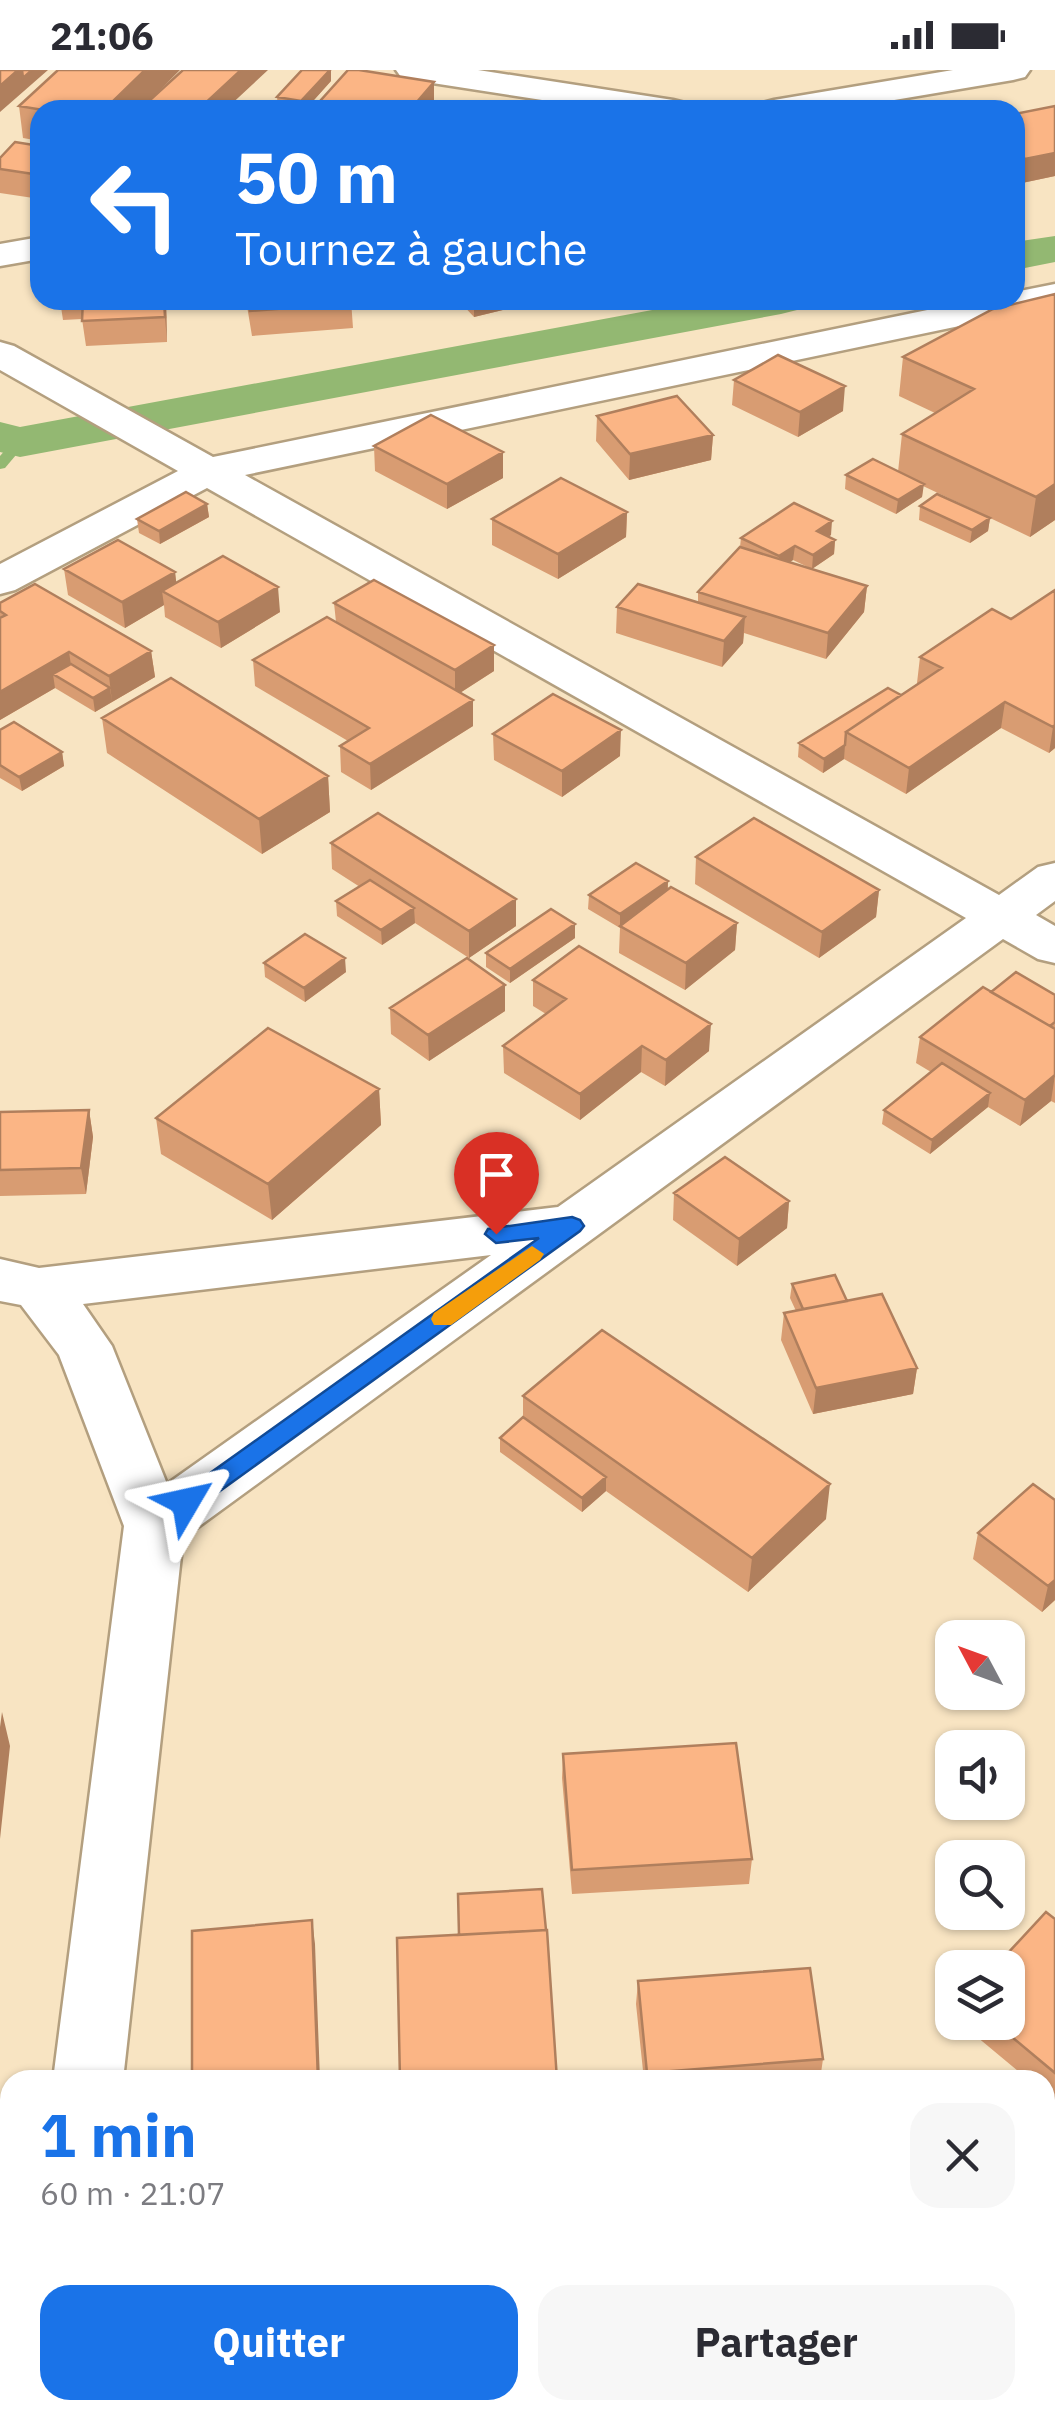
<!DOCTYPE html>
<html lang="fr">
<head>
<meta charset="utf-8">
<style>
	:root { --surface:#fff; --page:#f7f7f7; --text:#2b2b33; --muted:#7c7c81; --accent:#1a73e8 }
	body { margin:0; font-family:"IBM Plex Sans",sans-serif; background:var(--page); color:var(--text); height:100vh; display:flex; flex-direction:column; font-size:38px; white-space:nowrap }
	* { box-sizing:border-box; margin:0 }
	p { font-size:32px; color:var(--muted) }
	.icon { flex:none; width:55px; height:55px; fill:none; stroke:currentColor; stroke-width:2; stroke-linecap:round; stroke-linejoin:round }
	.map { position:relative; flex:1; overflow:hidden }
	.side { position:absolute; left:0px; top:2000px; width:1055px; height:350px; display:flex; flex-direction:column; background:var(--surface); border-radius:30px 30px 0 0; box-shadow:0 2px 8px #0004 }
	.side>* { flex:none }
	.hud { position:absolute; left:30px; top:30px; width:995px; height:210px; border-radius:30px; box-shadow:0 2px 8px #0004; background:#1a73e8; color:#fff; overflow:hidden }
	.needle { width:65px; rotate:311deg }
	.tools { position:absolute; left:935px; top:1550px; display:grid; gap:20px }
	.tools a { display:grid; place-items:center; width:90px; height:90px; border-radius:20px; background:var(--surface); box-shadow:0 2px 8px #0004; font-size:50px }
	.pin { position:absolute; display:grid; place-items:center; width:85px; height:85px; color:#fff; margin:-102px -42px; border-radius:50% 50% 50% 0; rotate:-45deg; box-shadow:0 0 10px #0007 }
	.pin .icon { rotate:45deg }
	.me { position:absolute; width:110px; margin:-55px; rotate:54deg; stroke-linejoin:round; filter:drop-shadow(0 0 8px #0008) }
	.turn { display:flex; align-items:center; gap:35px; height:210px; padding:0 40px; font-size:45px }
	.turn .icon { width:130px; height:130px; stroke-width:2.5 }
	.turn b { display:block; font-size:70px; line-height:85px }
	.round { display:grid; place-items:center; flex:none; width:105px; height:105px; border-radius:30px; background:var(--page) }
	.overview { display:flex; align-items:center; justify-content:space-between; height:170px; padding:0 40px }
	h1 { font-size:60px; font-weight:800; line-height:75px; color:var(--accent) }
	.action { display:flex; gap:20px; margin-top:auto; padding:20px 40px }
	.action a { flex:1; height:115px; border-radius:30px; background:var(--accent); color:#fff; font-size:40px; font-weight:800; line-height:115px; text-align:center }
	.action a+a { background:var(--page); color:var(--text) }
	.status { display:flex; justify-content:space-between; align-items:center; height:70px; padding:0 50px; background:var(--surface); direction:ltr }
	.status svg { height:28px; fill:currentColor }
	.map>svg:first-child { display:block }
	.lines { fill:none; stroke-linecap:round; stroke-linejoin:round }
	.stream { fill:#93b872; fill-rule:evenodd }
	.canal { fill:#93b872; fill-rule:evenodd }
	.minor-casing { stroke:#b39f7f; stroke-width:5 }
	.tertiary-casing { stroke:#b39f7f; stroke-width:5 }
	.minor { fill:#fff; fill-rule:evenodd }
	.tertiary { fill:#fff; fill-rule:evenodd }
	.wall { fill:#d89c72 }
	.shaded-wall { fill:#b07f5d }
	.building { fill:#fbb585; stroke:#b07f5d; stroke-width:2.5 }
	.route { fill:#1a73e8; stroke:#114b97; stroke-width:2.5 }
	.slow { fill:#f59e0b }
</style>
</head>
<body>
<div class="status"><b>21:06</b><svg viewBox="0 0 49 12"><path d="M0 12V9h3v3zM5 12V6h3v6zM10 12V3h3v9zM15 12V0h3v12zM26 1h20v11H26zM47 4h2v5h-2z"/></svg></div>
<div class="map">
<svg width="1055" height="2350" viewBox="0 0 1055 2350">
	<rect width="100%" height="100%" fill="#f8e4c2"/>
	<g class="lines">
		<!-- stream -->
		<path class="stream" d="M20 368 27 372 5 398 0 399V386L15 369Z"/>
		<!-- canal -->
		<path class="canal" d="M1055 166V192L1015 200V172Z
			M706 230H804L797 240 781 244 20 387 0 382V352L20 357Z"/>
		<!-- minor casing -->
		<g class="minor-casing">
			<path id="minor" d="M396 0H478L673 30 685 33 690 40H607L413 10 401 7Z
				M953 0H1030L1025 7 1013 10 835 40H757L762 33 774 30Z
				M40 167V189L0 196V174Z
				M1055 214V236L245 405 999 825 1038 797 1055 793V831L1036 845 1055 856V893L1038 889 1003 869 183 1468 123 2010H53L124 1456 59 1285 21 1235 0 1231V1189L39 1198 558 1137 966 848 207 418 15 520 0 524V494L178 401 0 300V272L14 276 213 387 976 230H1015V222ZM491 1185 167 1414 112 1276 83 1234Z
				M10 2335V2340H84L82 2350H6Z"/>
		</g>
		<!-- tertiary casing -->
		<g class="tertiary-casing">
			<path id="tertiary" d="M1045 2170H1055V2242L1045 2244Z
				M10 2271V2340H27L0 2348V2272Z"/>
		</g>
		<!-- minor -->
		<use href="#minor" class="minor"/>
		<!-- tertiary -->
		<use href="#tertiary" class="tertiary"/>
	</g>
	<!-- wall -->
	<path class="wall" d="M331 11 305 40 278 39 277 27Z
		M151 29 229 37 40 40V71L23 68 19 36Z
		M1055 36V106L1022 113 1015 106V44Z
		M40 76V129L0 123V88Z
		M1055 224V450L1030 467 990 448 988 461 970 473 919 450 920 436 989 447 923 416 922 427 896 444 845 419 846 405 898 402 902 364 935 343 899 326 903 287Z
		M166 230 167 272 86 276 82 249 63 250 61 237Z
		M246 230H351L353 258 252 266Z
		M460 230H532V233L474 247 460 232Z
		M734 310 843 341 798 367 732 335Z
		M597 346 713 365 711 390 629 410 596 371Z
		M374 376 503 382V408L447 439 375 401Z
		M207 434 209 447 160 474 139 463 137 449Z
		M627 442 626 467 558 509 492 475V449Z
		M831 465 828 467 835 470 834 484 812 499 793 490 790 492 867 516 864 542 826 589 744 563 743 573 722 597 616 563 617 537 698 533V522L740 477 741 468Z
		M64 499 175 502 176 513 280 542 221 578 165 547 164 535 125 558 68 525Z
		M1055 520V678L1049 683 1001 658 906 724 844 689 823 703 798 687 799 673 901 625 919 613H917L920 587 1011 549Z
		M0 533 151 581 155 607 95 642 55 618 0 650Z
		M334 533 494 601 460 623 473 630V656L371 720 341 702 340 676 348 671 255 616 253 590 336 552Z
		M102 648 328 706 330 742 262 784 107 683Z
		M0 660 62 682 64 696 22 721 0 708Z
		M493 664 620 686 562 727 494 690Z
		M331 773 516 829V856L469 888 415 853 382 875 337 846 336 831 360 817 332 799Z
		M696 787 879 820 876 847 819 888 695 814Z
		M668 811V820L737 853 735 880 685 920 619 883 620 858 588 839 589 825Z
		M575 868 510 913 486 897V883Z
		M264 893 346 902 305 932 265 907Z
		M533 910 709 981 665 1016 641 1002 580 1050 504 1003 503 976 546 944 533 936Z
		M505 915V941L429 991 391 964 390 938Z
		M991 922 1055 925V1033L1051 1031 1020 1056 988 1037 930 1084 882 1054 884 1040 931 1002 916 993 920 967Z
		M379 1019 381 1055 272 1150 161 1084 156 1048Z
		M89 1040 93 1067 86 1124 0 1126V1042Z
		M674 1123 789 1131 787 1158 737 1196 673 1150Z
		M792 1214 847 1231 917 1298 913 1324 813 1344 781 1270 784 1243 796 1241 790 1228Z
		M523 1326 826 1449 748 1522 606 1421 582 1442 500 1382V1368L523 1347Z
		M1033 1414 1055 1530 1042 1542 973 1489 978 1463Z
		M563 1684 752 1789 749 1814 572 1824 562 1708Z
		M1055 1849V2031L1045 2023V2010H1029L959 1952H1008Z
		M638 1911 823 1989 820 2010H644L636 1934Z"/>
	<!-- shaded-wall -->
	<path class="shaded-wall" d="M18 0H48L0 42V16Z
		M145 0H180L140 40H104Z
		M241 0H268L225 40H198Z
		M331 0V11L305 40H301V31Z
		M434 12V35L430 40H410Z
		M1055 83V106L1022 113 1025 89Z
		M164 230H166L167 272 165 247Z
		M490 230H532V233L474 247V234Z
		M845 316 843 341 798 367 800 342Z
		M713 365 711 390 629 410 630 384Z
		M503 382V408L447 439V414Z
		M924 414 922 427 896 444 898 430Z
		M1055 414V450L1030 467 1036 427Z
		M207 434 209 447 160 474 159 461Z
		M627 442 626 467 558 509V484Z
		M990 448 988 461 970 473 972 460Z
		M832 451 831 465 816 475 817 461Z
		M835 470 834 484 812 499 813 485Z
		M795 476 793 490 778 500 779 486Z
		M175 502 178 527 162 521 164 535 125 558 122 532Z
		M867 516 864 542 826 589 828 563Z
		M278 517 280 542 221 578 218 552Z
		M745 547 743 573 722 597 724 571Z
		M494 575V601L455 626V600Z
		M151 581 155 607 112 632 109 606Z
		M69 582 73 608 53 604 55 618 0 650V622Z
		M110 618 112 632 95 642 93 628Z
		M473 630V656L371 720 370 694Z
		M1005 632 1001 658 906 724 909 698Z
		M1055 655V678L1049 683 1053 657Z
		M621 660 620 686 562 727V701Z
		M845 675 844 689 823 703 824 689Z
		M62 682 64 696 22 721 19 707Z
		M328 706 330 742 262 784 259 749Z
		M668 811 667 826 620 858V844Z
		M879 820 876 847 819 888 822 862Z
		M516 829V856L469 888V861Z
		M414 838 415 853 382 875 381 860Z
		M737 853 735 880 685 920 686 893Z
		M575 854V868L510 913V899Z
		M345 888 346 902 305 932 304 918Z
		M505 915V941L429 991 428 965Z
		M711 954 709 981 665 1016 666 990Z
		M642 976 641 1002 580 1050V1024Z
		M1055 1005 1051 1031 1020 1056 1025 1030Z
		M379 1019 381 1055 272 1150 268 1114Z
		M990 1023 988 1037 930 1084 932 1070Z
		M89 1040 93 1067 86 1124 81 1098Z
		M789 1131 787 1158 737 1196 739 1169Z
		M917 1298 913 1324 813 1344 816 1318Z
		M606 1407V1421L582 1442V1428Z
		M830 1414 826 1449 748 1522 752 1488Z
		M1055 1510V1530L1042 1542 1048 1516Z
		M2 1642 10 1676 0 1769V1657Z
		M312 1850 315 1874 320 2010H318Z"/>
	<!-- building -->
	<path class="building" d="M0 0H18L0 16Z
		M22 0H32L23 8Z
		M58 0H145L104 40H43L19 36Z
		M183 0H241L198 40H139Z
		M302 0H330L301 31 277 27Z
		M348 0H359L434 12 410 40H312Z
		M873 32 882 40H834Z
		M225 36 245 40H221Z
		M1055 36V83L1025 89 1015 80V44Z
		M15 72 40 76V105L0 99V88Z
		M1055 224V414L1036 427 902 364 974 319 903 287 993 239Z
		M61 230H83V236L61 237Z
		M83 230H164L165 247 82 251Z
		M248 230H351V233L250 241Z
		M470 230H490L474 234Z
		M778 285 845 316 800 342 734 310Z
		M677 326 713 365 630 384 597 346Z
		M431 345 503 382 447 414 374 376Z
		M873 389 924 414 898 430 846 405Z
		M561 408 627 442 558 484 492 449Z
		M186 422 207 434 159 461 137 449Z
		M937 424 990 448 972 460 920 436Z
		M794 433 832 451 817 461 835 470 813 485 795 476 779 486 741 468Z
		M118 470 175 502 122 532 64 499Z
		M740 477 867 516 828 563 698 522Z
		M223 486 278 517 218 552 162 521Z
		M374 510 494 575 455 600 334 533Z
		M35 514 151 581 109 606 69 582 0 622V548L6 545 0 541V533Z
		M638 514 745 547 724 571 617 537Z
		M1055 520V655L1053 657 1005 632 909 698 846 662 942 598 920 587 992 539 1011 549Z
		M327 547 473 630 370 694 340 676 369 658 253 590Z
		M71 594 110 618 93 628 53 604Z
		M171 608 328 706 259 749 102 648Z
		M888 618 901 625 846 662 845 675 824 689 799 673Z
		M553 624 621 660 562 701 493 664Z
		M14 652 62 682 19 707 0 695V660Z
		M378 743 516 829 469 861 331 773Z
		M754 748 879 820 822 862 696 787Z
		M636 793 668 811 620 844 589 825Z
		M370 810 414 838 381 860 336 831Z
		M671 817 737 853 686 893 620 856Z
		M551 839 575 854 510 899 486 883Z
		M305 864 345 888 304 918 264 893Z
		M579 876 711 954 666 990 642 976 580 1024 503 976 566 929 533 910Z
		M467 888 505 915 428 965 390 938Z
		M1016 902 1055 925V952L1050 956 991 922Z
		M983 917 1055 959V1005L1025 1030 920 967Z
		M268 958 379 1019 268 1114 156 1048Z
		M942 993 990 1023 932 1070 884 1040Z
		M89 1040 81 1098 0 1100V1042Z
		M725 1087 789 1131 739 1169 674 1123Z
		M835 1205 847 1231 803 1239 792 1214Z
		M882 1224 917 1298 816 1318 784 1243Z
		M602 1260 830 1414 752 1488 523 1326Z
		M523 1347 606 1407 582 1428 500 1368Z
		M1033 1414 1055 1430V1510L1048 1516 978 1463Z
		M736 1673 752 1789 572 1800 563 1684Z
		M542 1819 546 1860 459 1865 458 1824Z
		M1046 1842 1055 1849V2003L994 1952H1008V1898H994Z
		M312 1850 318 2010H192V1861Z
		M547 1860 557 2010H400L397 1868Z
		M810 1898 823 1989 647 2003 638 1911Z
		M799 2340H842L853 2350H791Z
		M534 2343 535 2350H422V2349Z"/>
	<!-- route -->
	<path class="route" d="M572 1147 580 1150 584 1156 580 1161 195 1439H178L174 1432 178 1426 539 1168 496 1173 485 1164 488 1159Z"/>
	<!-- slow -->
	<path class="slow" d="M532 1176 544 1184 540 1190 451 1255H434L431 1249 434 1243Z"/>
</svg>
<div class="tools">
<a><svg class="needle" viewBox="-14 -14 28 28"><path d="M0-13l5 13h-10z" fill="#e53935"/><path d="M0 13l5-13h-10z" fill="#7c7c81"/></svg></a>
<a><svg class="icon" aria-label="sound" viewBox="0 0 24 24"><path d="M4 9h4l5-4v14l-5-4H4zM17 9q2 3 0 6"/></svg></a>
<a><svg class="icon" aria-label="search" viewBox="0 0 24 24"><circle cx="10" cy="10" r="6"/><path d="M15 15l6 6"/></svg></a>
<a><svg class="icon" aria-label="layers" viewBox="0 0 24 24"><path d="M12 4l9 5-9 5-9-5zM3 14l9 5 9-5"/></svg></a>
</div>
<div class="pin" style="left:496px;top:1164px;background:#d93025"><svg class="icon" aria-label="arrive" viewBox="0 0 24 24"><path d="M6 21V4h12l-3 4 3 4H6"/></svg></div>
<svg class="me" style="left:186px;top:1432px" viewBox="-20 -20 40 40"><path d="M0-17L14 15 0 8-14 15z" fill="#1a73e8" stroke="#fff" stroke-width="4"/></svg>
<div class="hud">
<div class="turn"><svg class="icon" aria-label="left" viewBox="0 0 24 24"><path d="M17 20v-9H6M10 6l-5 5 5 5"/></svg><div><b>50 m</b>Tournez à gauche</div></div>
</div>
<section class="side">
<div class="overview"><div><h1>1 min</h1><p>60 m · 21:07</p></div><a class="round"><svg class="icon" aria-label="close" viewBox="0 0 24 24"><path d="M6 6l12 12M18 6L6 18"/></svg></a></div>
<div class="action"><a>Quitter</a><a>Partager</a></div>
</section>
</div>
</body>
</html>
